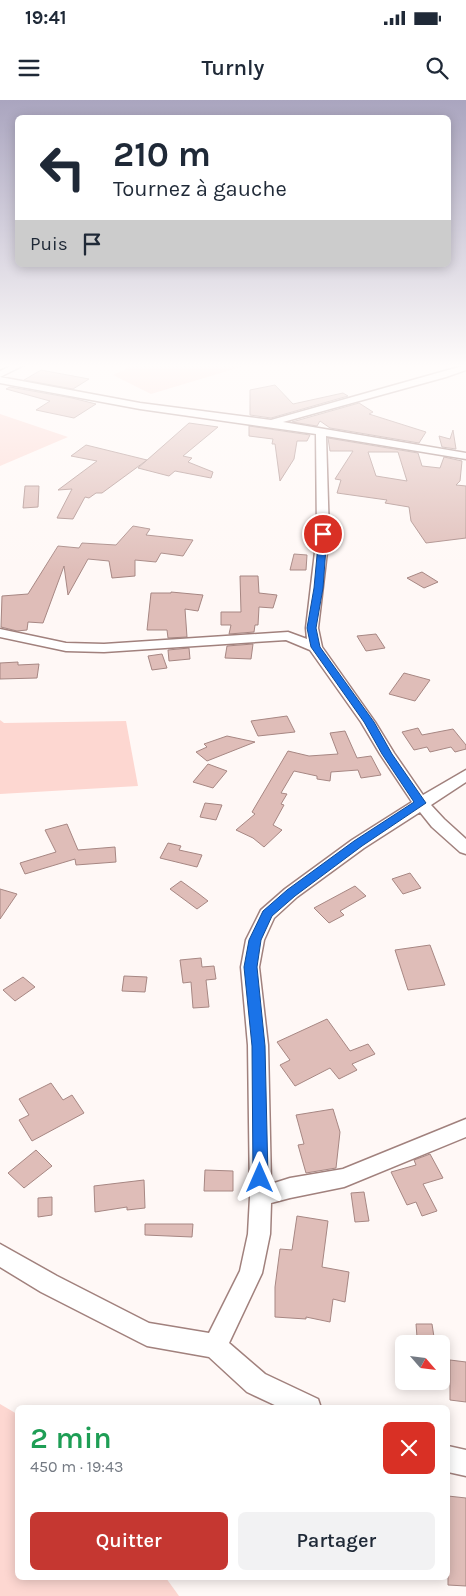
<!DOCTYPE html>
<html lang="fr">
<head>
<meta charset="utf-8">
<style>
	:root { --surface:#fff; --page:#f2f2f3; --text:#1f2937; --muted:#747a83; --accent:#c53731 }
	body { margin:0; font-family:Karla,sans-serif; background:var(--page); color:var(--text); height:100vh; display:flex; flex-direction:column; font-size:19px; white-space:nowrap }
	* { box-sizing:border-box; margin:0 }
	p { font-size:16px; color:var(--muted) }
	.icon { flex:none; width:28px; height:28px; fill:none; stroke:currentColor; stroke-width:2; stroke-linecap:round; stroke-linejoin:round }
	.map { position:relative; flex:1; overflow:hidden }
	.panel { position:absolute; left:15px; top:1305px; width:435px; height:175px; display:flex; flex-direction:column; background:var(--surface); border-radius:8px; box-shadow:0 2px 12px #0003 }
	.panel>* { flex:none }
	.top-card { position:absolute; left:15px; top:15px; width:436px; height:152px; border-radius:8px; box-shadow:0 2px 12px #0003; background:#fff; color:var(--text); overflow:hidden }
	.needle { width:32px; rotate:118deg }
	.tools { position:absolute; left:395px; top:1235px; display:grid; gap:10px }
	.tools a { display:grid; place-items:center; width:55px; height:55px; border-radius:8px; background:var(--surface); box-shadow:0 2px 12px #0003; font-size:25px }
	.pin { position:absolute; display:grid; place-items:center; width:42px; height:42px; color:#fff; margin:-21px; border:2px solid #fff; border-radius:50%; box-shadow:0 1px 5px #0007 }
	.me { position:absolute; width:55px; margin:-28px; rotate:0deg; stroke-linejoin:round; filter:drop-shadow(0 0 4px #0008) }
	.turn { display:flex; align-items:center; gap:18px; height:105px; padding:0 15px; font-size:22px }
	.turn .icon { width:65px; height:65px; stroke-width:2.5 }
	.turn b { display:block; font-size:35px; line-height:42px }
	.then { display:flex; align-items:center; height:48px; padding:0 15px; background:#0003; gap:10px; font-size:19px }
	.round { display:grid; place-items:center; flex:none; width:52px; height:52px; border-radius:8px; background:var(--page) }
	.head { display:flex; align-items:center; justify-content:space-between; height:85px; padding:0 15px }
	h1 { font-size:30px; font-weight:600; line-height:38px; color:#1e9e55 }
	.primary-button { display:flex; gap:10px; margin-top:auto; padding:10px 15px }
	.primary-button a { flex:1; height:58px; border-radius:8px; background:var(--accent); color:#fff; font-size:20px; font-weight:600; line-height:58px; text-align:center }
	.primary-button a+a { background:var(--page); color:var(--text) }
	.status { display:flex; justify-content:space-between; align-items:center; height:35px; padding:0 25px; background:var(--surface); direction:ltr }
	.status svg { height:14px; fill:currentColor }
	header { display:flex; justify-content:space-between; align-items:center; height:65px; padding:0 15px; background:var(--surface); font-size:22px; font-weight:600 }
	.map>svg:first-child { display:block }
	.green { fill:#fdd7d1 }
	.building { fill:#dfbdb8; stroke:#a78783; fill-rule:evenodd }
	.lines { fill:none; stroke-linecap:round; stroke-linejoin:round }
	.minor-casing { stroke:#a1817d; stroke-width:3 }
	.minor { fill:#fff; fill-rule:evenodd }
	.route { fill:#1a73e8; stroke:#114b97 }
</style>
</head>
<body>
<div class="status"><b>19:41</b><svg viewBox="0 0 49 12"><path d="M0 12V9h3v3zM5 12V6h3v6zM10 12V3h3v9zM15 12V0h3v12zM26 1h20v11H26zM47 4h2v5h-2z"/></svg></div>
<header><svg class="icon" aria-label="menu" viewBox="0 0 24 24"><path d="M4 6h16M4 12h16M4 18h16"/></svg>Turnly<svg class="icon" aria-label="search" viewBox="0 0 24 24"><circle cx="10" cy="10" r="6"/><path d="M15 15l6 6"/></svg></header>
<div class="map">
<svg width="466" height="1496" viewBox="0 0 466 1496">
	<rect width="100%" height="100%" fill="#fff8f6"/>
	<!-- green -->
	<path class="green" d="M134 265H247L151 294 113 275Z
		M0 314 68 337 0 366Z
		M0 620 4 623 126 621 138 686 0 694Z
		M0 1304 17 1314 18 1478H166L179 1496H0Z"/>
	<!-- building -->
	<path class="building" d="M41 270 89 279 73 289 24 280Z
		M275 285 293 304 343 293 348 296 271 318 250 315V290Z
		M10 287 72 298 96 304 74 318 36 310 50 301 6 289Z
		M359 303 373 312 369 314 426 332 419 343 330 328 320 321 317 326 292 322Z
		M189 323 218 327 183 356 192 358 188 362 213 372 211 378 175 371 169 376 138 368Z
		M249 326 310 335 307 341H297L294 359 280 381 275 344H272L273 339 249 336Z
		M453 330 456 349 442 347 439 336 450 339Z
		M328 338 418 353 422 366 440 368 444 357 462 361 460 381 456 385 466 386V438L426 443 411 421 409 407 385 403 387 400 337 393 341 380 335 379 353 351H330ZM368 352H398L407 381 376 376Z
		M86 345 147 360 102 393H96L89 398 85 397 73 419 57 418 72 389 58 390 97 361 71 356Z
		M25 386H39L38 407 23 408Z
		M133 426 150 429 146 435 193 440 183 456 161 453 156 462 135 460V476L112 478 109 461 88 459 68 495 64 466 43 523 28 522 27 530 17 531 1 527 2 496 28 494 58 446 79 448 82 443 116 445Z
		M294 454 307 455 306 470H290Z
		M422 472 438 482 424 488 407 478Z
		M240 476H258L259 493 277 495 273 508 259 507 258 525H255L254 532 229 534 231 525H221V512H241Z
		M171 492 203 495 198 511 185 509 187 537 168 538 167 530H147L151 493H171Z
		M376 534 385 548 366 551 357 536Z
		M253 544 251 559 225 558 227 546Z
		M189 548 190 559 169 561 168 550Z
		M162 554 167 568 152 570 148 556Z
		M18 562V565L39 564 37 578 0 579V563Z
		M404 573 430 580 415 601 389 594Z
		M287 616 295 632 258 636 251 621Z
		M418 628 422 635 453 629 466 645V649L455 652 451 647 430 652 427 647 414 650 402 632Z
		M345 631 357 658 371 656 381 675 361 678 358 670 331 672 330 681 317 679V676L294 671 281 693 287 694 281 704 284 705 273 725 282 730 264 747 253 738 236 730 255 714 252 712 288 651 309 656 338 654 330 633Z
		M227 636 255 642 207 661 196 652 207 647 204 644Z
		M208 664 227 671 213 688 193 682Z
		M205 703 222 705 216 720 200 717Z
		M67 724 78 750 115 747 116 762 76 765 75 759 25 774 20 763 56 752 45 730Z
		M168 743 181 746 179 750 202 755 197 767 160 758Z
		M410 773 421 788 403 794 392 779Z
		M181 781 199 794 208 801 197 809 170 789Z
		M355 786 366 796 340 811 344 815 329 823 314 808Z
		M0 789 17 794 0 819Z
		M430 845 445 885 408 890 395 850Z
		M201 858 202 867 214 866 216 879 206 880 209 907 193 908 191 882 183 883 180 860Z
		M124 876 147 877 145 892 122 891Z
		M23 877 35 887 15 901 3 890Z
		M327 919 350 951 368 944 375 954 352 964 357 970 339 979 330 968 295 986 280 965 290 960 277 942Z
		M51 983 63 1000 72 995 84 1013 32 1041 19 1020 29 1015 19 999Z
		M333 1009 340 1032 336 1068 306 1073 298 1045 304 1044 296 1015Z
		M36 1050 52 1066 24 1088 8 1073Z
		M430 1054 443 1078 423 1084 437 1111 422 1116 416 1102 407 1105 391 1072 416 1065 414 1060Z
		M205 1070 233 1071V1091H204Z
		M144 1080 145 1108 127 1110V1107L95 1112 94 1086Z
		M364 1092 369 1121 355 1122 351 1093Z
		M52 1097V1115L38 1117V1098Z
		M297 1116 328 1121 322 1167 349 1172 345 1202 333 1199 330 1222 306 1217V1219L275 1217V1187L280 1149 292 1150Z
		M145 1124H193L192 1137 145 1135Z
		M416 1224H432L434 1237H417Z
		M450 1260 466 1262V1302L450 1300Z
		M448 1396 466 1398V1486L448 1485Z"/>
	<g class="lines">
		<!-- minor casing -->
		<g class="minor-casing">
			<path id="minor" d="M13 265H24L0 277V271Z
				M466 265V270L446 277 283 322 466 353V359L326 336 329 435 318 528 322 547 375 622 394 653 423 695 466 670V682L431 705 444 719 466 739V754L460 752 432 727 420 712 364 748 297 797 274 818 264 840 259 867 268 945 271 1084 290 1078 343 1069 466 1019V1037L344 1087 290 1098 271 1103 270 1134 262 1173 229 1243 265 1274 318 1299 321 1308H281L247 1292 209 1257 147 1246 139 1242 41 1192 0 1167V1144L57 1176 149 1223 209 1233 240 1171 248 1134 250 1097 248 945 241 867 246 840 261 810 285 789 352 740 412 702 380 654 361 622 310 550 286 540 104 552 66 551 0 537V529L66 543 104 544 288 532 307 539 306 528 317 435 316 334 140 309 0 283V277L140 303 271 320Z
				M448 1346 466 1350V1376L448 1372Z"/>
		</g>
		<!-- minor -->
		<use href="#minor" class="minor"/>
	</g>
	<!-- sky -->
	<linearGradient id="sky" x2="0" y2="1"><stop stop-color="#aaa5bf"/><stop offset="0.56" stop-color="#fffcfb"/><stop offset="1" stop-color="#fffcfb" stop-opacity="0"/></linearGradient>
	<rect width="466" height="474" fill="url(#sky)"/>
	<!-- route -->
	<path class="route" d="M323 432 327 434 323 488 316 528 320 547 374 622 392 654 426 703 362 746 295 796 272 816 261 840 257 867 265 946 268 1078 266 1082 260 1084 255 1082 253 1078 252 946 244 867 249 840 263 811 287 790 354 741 414 702 382 654 364 622 311 547 307 528 314 488 319 434Z"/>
</svg>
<div class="tools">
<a><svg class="needle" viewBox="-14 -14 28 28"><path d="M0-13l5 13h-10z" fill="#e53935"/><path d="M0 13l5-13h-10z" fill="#747a83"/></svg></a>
</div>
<div class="pin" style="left:323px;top:434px;background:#d93025"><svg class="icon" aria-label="arrive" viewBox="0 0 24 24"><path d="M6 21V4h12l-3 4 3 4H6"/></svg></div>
<svg class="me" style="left:260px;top:1078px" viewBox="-20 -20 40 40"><path d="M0-17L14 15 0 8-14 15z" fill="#1a73e8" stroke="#fff" stroke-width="4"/></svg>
<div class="top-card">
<div class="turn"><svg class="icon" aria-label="left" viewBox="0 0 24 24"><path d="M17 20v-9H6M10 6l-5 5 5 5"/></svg><div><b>210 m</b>Tournez à gauche</div></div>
<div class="then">Puis<svg class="icon" aria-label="arrive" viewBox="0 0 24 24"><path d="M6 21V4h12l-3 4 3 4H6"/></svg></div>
</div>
<section class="panel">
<div class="head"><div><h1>2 min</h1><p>450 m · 19:43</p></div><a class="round" style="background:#d93025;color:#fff"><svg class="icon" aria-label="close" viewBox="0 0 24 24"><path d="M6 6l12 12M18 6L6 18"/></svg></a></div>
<div class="primary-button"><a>Quitter</a><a>Partager</a></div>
</section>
</div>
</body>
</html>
